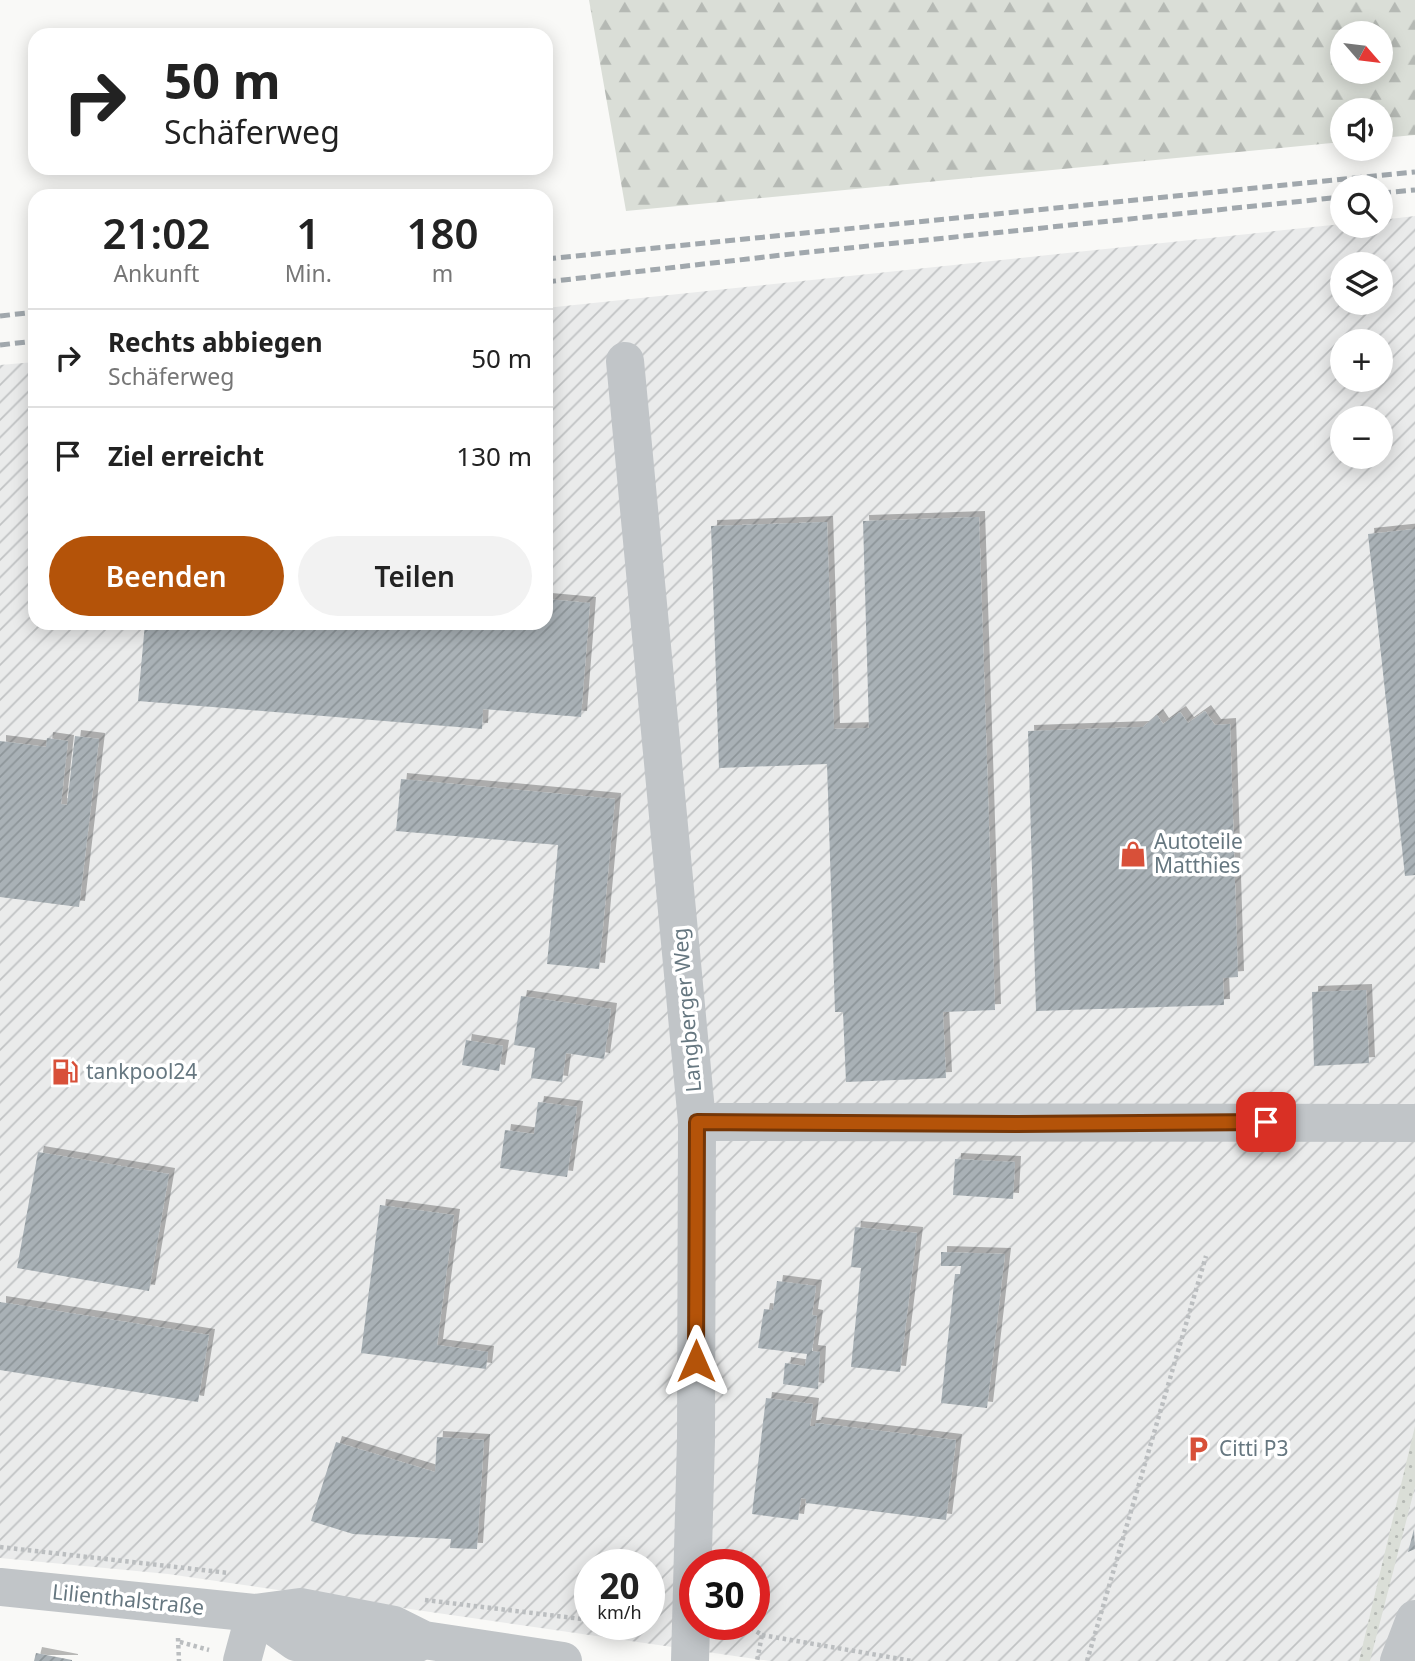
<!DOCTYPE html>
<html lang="de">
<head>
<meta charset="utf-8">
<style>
	:root { --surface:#fff; --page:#f2f2f2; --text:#222; --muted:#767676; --line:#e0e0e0; --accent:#b45309 }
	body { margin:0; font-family:"Noto Sans",sans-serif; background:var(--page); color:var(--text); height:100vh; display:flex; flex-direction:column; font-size:26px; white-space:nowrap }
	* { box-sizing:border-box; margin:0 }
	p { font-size:23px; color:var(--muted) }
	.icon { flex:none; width:38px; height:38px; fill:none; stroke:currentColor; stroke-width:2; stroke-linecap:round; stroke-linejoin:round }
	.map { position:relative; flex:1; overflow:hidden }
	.sheet { position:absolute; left:28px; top:189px; width:525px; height:441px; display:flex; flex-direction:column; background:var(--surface); border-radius:21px; box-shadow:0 4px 18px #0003 }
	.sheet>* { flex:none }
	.top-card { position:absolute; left:28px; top:28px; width:525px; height:147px; border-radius:21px; box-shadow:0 4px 18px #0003; background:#fff; color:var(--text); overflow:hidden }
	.needle { width:46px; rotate:118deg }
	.buttons { position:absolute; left:1330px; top:21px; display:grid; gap:14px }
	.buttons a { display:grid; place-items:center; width:63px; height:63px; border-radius:50%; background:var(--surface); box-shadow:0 4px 18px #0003; font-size:35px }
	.speed { position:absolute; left:574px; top:1549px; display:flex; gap:14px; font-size:35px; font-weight:700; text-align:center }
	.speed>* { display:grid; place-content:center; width:91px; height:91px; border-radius:50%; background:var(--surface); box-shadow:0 4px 18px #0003; line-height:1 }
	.speed small { font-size:18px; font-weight:400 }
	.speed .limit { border:10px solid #d22; background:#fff; color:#111 }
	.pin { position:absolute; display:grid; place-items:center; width:60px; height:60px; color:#fff; margin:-30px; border-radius:14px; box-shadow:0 4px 10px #0006 }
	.me { position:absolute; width:77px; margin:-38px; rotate:0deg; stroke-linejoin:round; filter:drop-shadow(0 0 5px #0008) }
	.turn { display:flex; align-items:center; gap:24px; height:147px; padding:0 21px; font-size:32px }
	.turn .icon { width:91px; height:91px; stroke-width:2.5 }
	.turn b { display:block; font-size:49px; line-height:60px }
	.eta { display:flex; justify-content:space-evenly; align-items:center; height:119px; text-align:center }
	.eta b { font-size:42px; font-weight:600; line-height:49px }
	.action { display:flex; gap:14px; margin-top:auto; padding:14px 21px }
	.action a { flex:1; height:80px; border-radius:42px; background:var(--accent); color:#fff; font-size:28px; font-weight:600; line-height:80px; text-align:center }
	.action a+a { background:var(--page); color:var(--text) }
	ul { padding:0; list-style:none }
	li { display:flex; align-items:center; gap:21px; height:98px; padding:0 21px; border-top:2px solid var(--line) }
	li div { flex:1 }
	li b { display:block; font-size:26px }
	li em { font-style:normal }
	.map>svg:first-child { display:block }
	.industrial { fill:url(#industrial-furrows); fill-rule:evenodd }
	.grass { fill:url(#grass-dots) }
	.forest { fill:url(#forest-firs); fill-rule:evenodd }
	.building { fill:url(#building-hatch); filter:url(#shadow) }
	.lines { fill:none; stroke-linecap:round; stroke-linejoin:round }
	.path { stroke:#bbbec0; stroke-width:4.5; stroke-dasharray:3.5 3.5; stroke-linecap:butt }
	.minor { stroke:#c1c5c8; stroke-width:38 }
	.rail { stroke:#a1a8ad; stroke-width:5; stroke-dasharray:10 5; stroke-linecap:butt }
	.route-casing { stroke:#753606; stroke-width:18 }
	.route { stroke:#b45309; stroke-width:12 }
	.labels { text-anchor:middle; stroke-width:7; stroke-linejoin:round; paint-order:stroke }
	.poi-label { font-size:21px; fill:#667780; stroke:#fff; text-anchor:start }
	.street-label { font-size:21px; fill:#667780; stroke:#fff }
</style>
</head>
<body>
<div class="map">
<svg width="1415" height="1661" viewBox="0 0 1415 1661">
	<defs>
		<pattern id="industrial-furrows" width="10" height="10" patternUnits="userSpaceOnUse" patternTransform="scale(1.75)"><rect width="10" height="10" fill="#eaebeb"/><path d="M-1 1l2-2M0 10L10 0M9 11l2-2" fill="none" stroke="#c1c3c4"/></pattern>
		<pattern id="grass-dots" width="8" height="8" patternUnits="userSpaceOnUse" patternTransform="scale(1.75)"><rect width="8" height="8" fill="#daded7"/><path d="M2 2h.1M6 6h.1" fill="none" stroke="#b5b9b4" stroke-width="1.8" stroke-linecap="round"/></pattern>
		<pattern id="forest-firs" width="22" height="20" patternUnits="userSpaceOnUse" patternTransform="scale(1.75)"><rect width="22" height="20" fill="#daded7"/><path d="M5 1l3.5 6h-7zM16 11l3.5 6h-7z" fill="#b5b9b4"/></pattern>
		<pattern id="building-hatch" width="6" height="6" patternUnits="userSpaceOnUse" patternTransform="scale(1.75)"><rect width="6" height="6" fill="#a9b1b6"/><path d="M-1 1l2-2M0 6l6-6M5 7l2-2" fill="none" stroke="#8d9599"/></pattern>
		<filter id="shadow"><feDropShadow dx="6" dy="-6" stdDeviation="0" flood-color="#0004"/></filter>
	</defs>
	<rect width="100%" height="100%" fill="#f9f9f7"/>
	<!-- industrial -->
	<path class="industrial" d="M1415 216V1661H770L168 1574 0 1558V365L35 362V623H546V308L1342 224 1381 226V220ZM1342 264H1381V303H1342ZM1342 341H1381V380H1342ZM1342 418H1381V457H1342ZM590 1564H649V1624H590ZM695 1564H754V1624H695Z"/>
	<!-- grass -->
	<path class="grass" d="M1415 1426V1487L1370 1661H1359Z"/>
	<!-- forest -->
	<path class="forest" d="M589 0H1415V135L1381 138V110H1342V142L626 211ZM1342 33H1381V72H1342Z"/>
	<!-- building -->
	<path class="building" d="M979 517 995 1010 943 1012 946 1078 846 1082 843 1012H835L827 764 719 768 711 526 827 522 834 729 869 728 863 521Z
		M1415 529V875L1405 876 1368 534Z
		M546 599 590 603 581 717 483 709 482 729 138 701 145 623H546Z
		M1205 711 1215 725 1230 724 1238 977 1223 978 1224 1005 1036 1011 1028 731 1143 727 1157 715 1163 724 1180 712 1188 723Z
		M75 736 99 739 79 907 0 897V741L46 747 47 738 68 741 61 804 67 805Z
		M401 779 615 799 599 969 547 964 558 845 396 831Z
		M1366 990 1369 1063 1314 1066 1312 992Z
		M521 996 611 1009 604 1059 566 1053 562 1082 531 1078 535 1048 514 1045Z
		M466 1040 503 1046 499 1071 462 1065Z
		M538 1102 577 1107 567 1177 500 1168 505 1130 534 1134Z
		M38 1152 169 1174 149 1291 17 1268Z
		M955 1159 1015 1162 1013 1199 953 1195Z
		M380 1205 454 1215 437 1345 488 1352 486 1369 361 1353Z
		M855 1227 917 1233 900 1372 851 1367 861 1268 851 1267Z
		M941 1252 1005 1254 987 1408 941 1403 955 1274H960L961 1266H941Z
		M777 1281 816 1286 812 1315 817 1316 812 1351 820 1352 818 1389 783 1384 785 1363 805 1366 807 1354 758 1348 764 1309 773 1310Z
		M0 1302 209 1335 198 1402 0 1370Z
		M766 1398 813 1404 810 1426H815L816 1423 956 1440 946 1520 806 1503V1499L801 1498 798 1520 752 1514Z
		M437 1437 484 1440 477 1549 450 1548 451 1539 353 1534 311 1521 336 1442 435 1472Z
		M1414 1529 1415 1549 1408 1552Z
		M36 1653 72 1660V1661H34Z"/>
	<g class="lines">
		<!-- path -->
		<path class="path" d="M0 1547 229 1573
			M425 1600 590 1620
			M745 1624 762 1635 757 1661
			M762 1635 912 1661
			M178 1638 179 1661
			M180 1642 209 1650
			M1087 1661 1206 1256"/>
		<!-- minor -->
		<path class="minor" d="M625 361 697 1122 696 1440 690 1661
			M697 1122 1415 1123
			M0 1587 255 1613 300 1607 394 1625 424 1640 563 1661
			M255 1613 296 1642 384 1659 424 1640
			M242 1661 255 1613
			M1399 1661 1415 1619"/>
		<!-- rail -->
		<path class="rail" d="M1381 193 1415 190
			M546 259 1415 172
			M546 282 800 253 1342 197
			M0 316 35 312
			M0 345 35 341"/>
	</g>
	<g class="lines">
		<!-- route casing -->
		<g class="route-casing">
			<path id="route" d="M696 1361 697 1122 1015 1124 1266 1122"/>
		</g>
		<!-- route -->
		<use href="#route" class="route"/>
	</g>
	<!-- icons -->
	<defs>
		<g id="shop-bare" transform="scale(2.1)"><path d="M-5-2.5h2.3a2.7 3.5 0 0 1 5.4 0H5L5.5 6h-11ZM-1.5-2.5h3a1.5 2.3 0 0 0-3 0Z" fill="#d85039" stroke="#fff" stroke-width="2.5" paint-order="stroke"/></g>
		<g id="fuel-bare" transform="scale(2.1)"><path d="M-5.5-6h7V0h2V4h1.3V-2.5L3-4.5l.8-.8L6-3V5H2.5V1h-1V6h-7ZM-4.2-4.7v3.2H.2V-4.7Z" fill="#d85039" stroke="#fff" stroke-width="2.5" paint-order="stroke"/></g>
		<g id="parking-bare" transform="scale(2.1)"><path d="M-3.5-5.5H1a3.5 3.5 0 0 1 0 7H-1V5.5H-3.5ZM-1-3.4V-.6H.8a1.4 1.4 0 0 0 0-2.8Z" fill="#d85039" stroke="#fff" stroke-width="2.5" paint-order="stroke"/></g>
	</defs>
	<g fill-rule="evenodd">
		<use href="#shop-bare" x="1133" y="854"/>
		<use href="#fuel-bare" x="65" y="1072"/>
		<use href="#parking-bare" x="1198" y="1449"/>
	</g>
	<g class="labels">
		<!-- poi labels -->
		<g class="poi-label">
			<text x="1154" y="849">Autoteile<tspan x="1154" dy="24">Matthies</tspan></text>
			<text x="86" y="1079">tankpool24</text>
			<text x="1219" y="1456">Citti P3</text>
		</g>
		<!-- street labels -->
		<g class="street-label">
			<text transform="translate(687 1010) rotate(-95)" y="7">Langberger Weg</text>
			<text transform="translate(128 1600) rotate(6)" y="7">Lilienthalstraße</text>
		</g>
	</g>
</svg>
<div class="buttons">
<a><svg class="needle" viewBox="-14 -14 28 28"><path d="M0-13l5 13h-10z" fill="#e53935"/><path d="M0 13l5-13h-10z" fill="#767676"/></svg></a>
<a><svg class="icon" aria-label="sound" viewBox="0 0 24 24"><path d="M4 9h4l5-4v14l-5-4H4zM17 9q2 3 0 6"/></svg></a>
<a><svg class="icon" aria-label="search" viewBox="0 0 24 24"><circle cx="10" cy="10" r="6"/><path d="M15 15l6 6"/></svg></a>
<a><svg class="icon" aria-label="layers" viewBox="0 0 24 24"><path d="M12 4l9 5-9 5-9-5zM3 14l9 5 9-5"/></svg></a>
<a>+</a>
<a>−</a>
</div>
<div class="speed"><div>20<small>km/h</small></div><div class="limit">30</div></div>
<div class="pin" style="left:1266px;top:1122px;background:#d93025"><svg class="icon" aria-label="arrive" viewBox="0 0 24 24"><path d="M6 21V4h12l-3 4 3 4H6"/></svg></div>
<svg class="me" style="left:696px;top:1361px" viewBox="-20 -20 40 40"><path d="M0-17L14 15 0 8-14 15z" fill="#b45309" stroke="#fff" stroke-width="4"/></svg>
<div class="top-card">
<div class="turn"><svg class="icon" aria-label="right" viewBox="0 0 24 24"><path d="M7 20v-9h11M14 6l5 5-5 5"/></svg><div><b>50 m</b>Schäferweg</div></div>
</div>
<section class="sheet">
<div class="eta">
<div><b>21:02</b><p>Ankunft</p></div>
<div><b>1</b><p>Min.</p></div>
<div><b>180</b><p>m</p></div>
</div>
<ul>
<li><svg class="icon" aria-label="right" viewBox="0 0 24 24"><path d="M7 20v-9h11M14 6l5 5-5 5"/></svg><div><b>Rechts abbiegen</b><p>Schäferweg</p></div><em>50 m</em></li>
<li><svg class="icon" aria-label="arrive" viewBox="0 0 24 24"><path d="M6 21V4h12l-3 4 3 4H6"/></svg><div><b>Ziel erreicht</b></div><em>130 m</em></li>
</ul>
<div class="action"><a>Beenden</a><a>Teilen</a></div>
</section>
</div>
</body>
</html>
